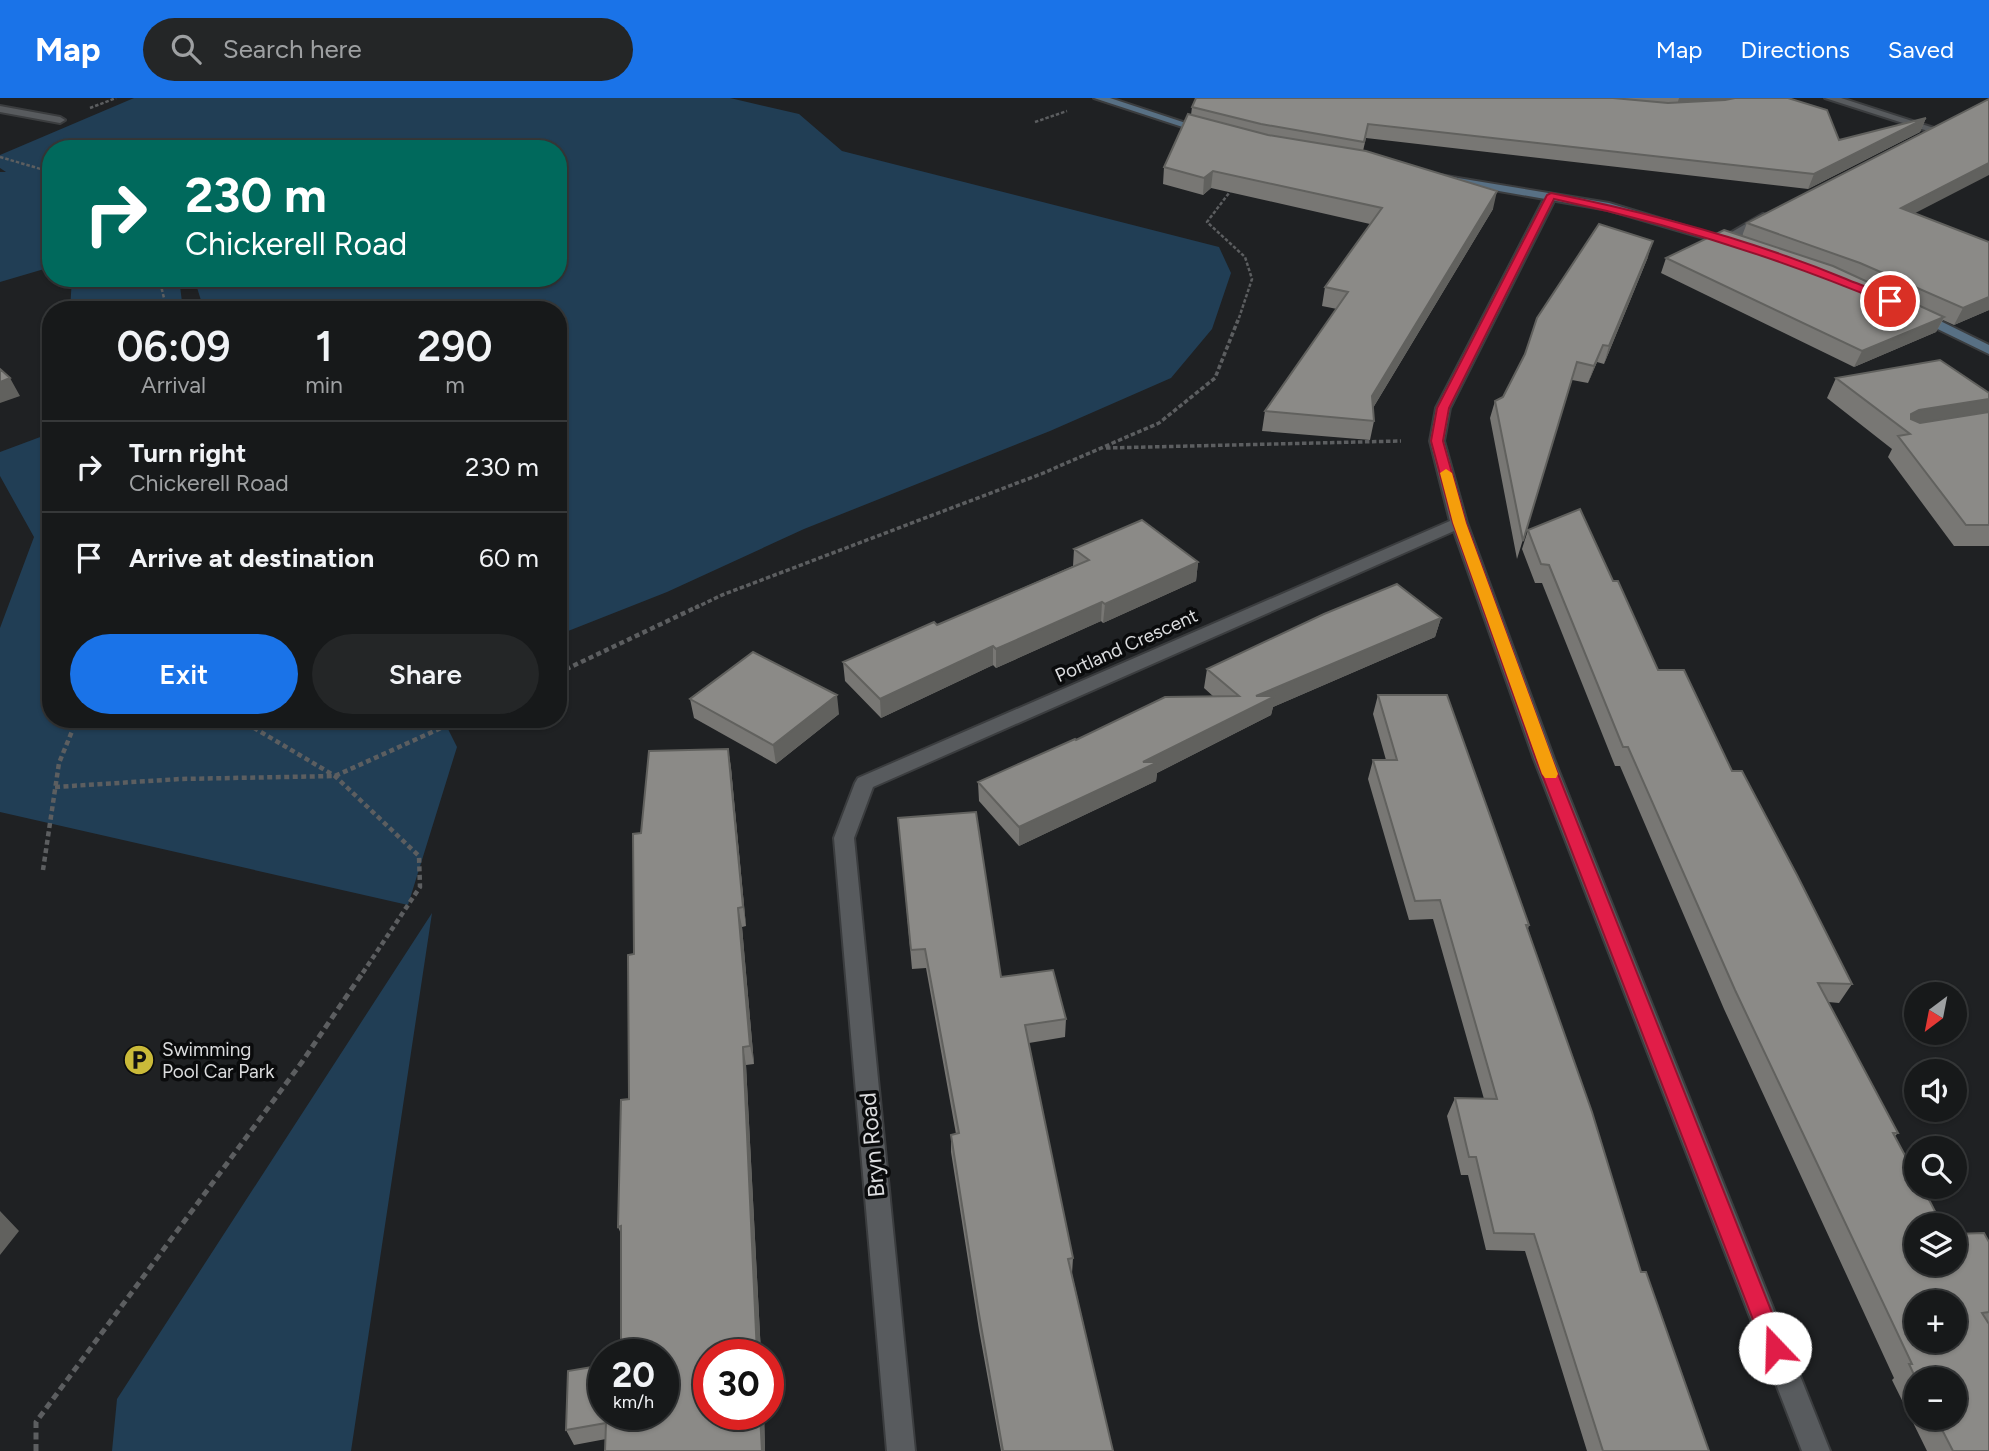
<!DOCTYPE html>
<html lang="en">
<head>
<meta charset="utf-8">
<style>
	:root { --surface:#17191a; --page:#242627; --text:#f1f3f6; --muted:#9ea0a2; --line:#363839; --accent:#1a73e8 }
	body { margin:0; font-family:Figtree,sans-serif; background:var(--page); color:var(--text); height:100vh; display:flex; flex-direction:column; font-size:26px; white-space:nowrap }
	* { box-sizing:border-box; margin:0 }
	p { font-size:23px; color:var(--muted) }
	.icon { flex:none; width:38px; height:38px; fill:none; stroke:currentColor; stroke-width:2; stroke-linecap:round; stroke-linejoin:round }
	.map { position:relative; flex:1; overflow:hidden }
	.details { position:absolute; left:42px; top:203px; width:525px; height:427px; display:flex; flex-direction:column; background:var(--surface); border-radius:28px; box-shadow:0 2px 5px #0004,0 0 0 2px var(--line) }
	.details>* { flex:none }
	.hud { position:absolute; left:42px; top:42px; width:525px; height:147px; border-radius:28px; box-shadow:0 2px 5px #0004,0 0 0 2px var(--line); background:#00695c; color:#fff; overflow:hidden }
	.needle { width:46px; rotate:212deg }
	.fabs { position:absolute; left:1904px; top:884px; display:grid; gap:14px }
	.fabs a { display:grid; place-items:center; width:63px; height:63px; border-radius:50%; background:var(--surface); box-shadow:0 2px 5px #0004,0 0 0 2px var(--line); font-size:35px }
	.speed { position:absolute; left:588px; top:1241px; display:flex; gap:14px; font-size:35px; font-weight:700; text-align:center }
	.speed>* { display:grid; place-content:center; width:91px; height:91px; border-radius:50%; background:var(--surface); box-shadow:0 2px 5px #0004,0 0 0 2px var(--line); line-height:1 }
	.speed small { font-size:18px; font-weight:400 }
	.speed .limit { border:10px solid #d22; background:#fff; color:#111 }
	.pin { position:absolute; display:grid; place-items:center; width:60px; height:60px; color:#fff; margin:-30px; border:4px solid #fff; border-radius:50%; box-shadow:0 2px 7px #0007 }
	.me { position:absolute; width:77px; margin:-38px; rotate:339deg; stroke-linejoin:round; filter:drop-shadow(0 0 5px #0008) }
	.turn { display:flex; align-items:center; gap:24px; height:147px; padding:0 28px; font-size:32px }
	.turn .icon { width:91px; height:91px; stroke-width:2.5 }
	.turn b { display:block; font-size:49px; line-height:60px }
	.eta { display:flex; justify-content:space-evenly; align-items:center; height:119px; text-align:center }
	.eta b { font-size:42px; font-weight:600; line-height:49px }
	.button { display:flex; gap:14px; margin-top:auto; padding:14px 28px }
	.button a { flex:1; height:80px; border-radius:42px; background:var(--accent); color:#fff; font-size:28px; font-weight:600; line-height:80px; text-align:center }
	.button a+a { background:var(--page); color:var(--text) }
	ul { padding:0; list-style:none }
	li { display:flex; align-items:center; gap:21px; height:91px; padding:0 28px; border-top:2px solid var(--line) }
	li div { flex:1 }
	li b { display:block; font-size:26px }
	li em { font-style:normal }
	header { display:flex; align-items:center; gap:42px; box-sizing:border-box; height:98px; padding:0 35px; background:var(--accent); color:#fff }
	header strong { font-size:33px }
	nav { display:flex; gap:38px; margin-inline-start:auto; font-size:24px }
	.search { width:490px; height:63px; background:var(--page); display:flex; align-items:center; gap:18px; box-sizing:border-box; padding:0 24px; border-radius:38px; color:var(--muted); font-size:26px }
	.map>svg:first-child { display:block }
	.green { fill:#213e55 }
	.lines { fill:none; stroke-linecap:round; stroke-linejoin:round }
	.service-casing { stroke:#3b3d3f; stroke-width:4 }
	.minor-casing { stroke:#3b3d3f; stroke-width:4 }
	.secondary-casing { stroke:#3b3d3f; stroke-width:4 }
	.path-far3 { stroke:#5c5e60; stroke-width:2.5; stroke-dasharray:3.5 2; stroke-linecap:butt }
	.path-far2 { stroke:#5c5e60; stroke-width:3.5; stroke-dasharray:4.5 2.5; stroke-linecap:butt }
	.path-far1 { stroke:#5c5e60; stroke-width:4.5; stroke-dasharray:5 3.5; stroke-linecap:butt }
	.path { stroke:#5c5e60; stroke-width:5; stroke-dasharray:7 4.5; stroke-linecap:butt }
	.service { fill:#585b5e; fill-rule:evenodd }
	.minor { fill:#585b5e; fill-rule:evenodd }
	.secondary { fill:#587084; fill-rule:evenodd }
	.wall { fill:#787774; fill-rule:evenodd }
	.shaded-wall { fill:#61615e }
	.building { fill:#8b8a87; stroke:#61615e; stroke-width:2; fill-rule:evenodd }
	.route { fill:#e11d48; stroke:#92132f; stroke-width:2 }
	.slow { fill:#f59e0b }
	.labels { text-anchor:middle; stroke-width:7; stroke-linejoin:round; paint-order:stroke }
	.street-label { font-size:19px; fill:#dbdcde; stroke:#0a0b0c }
	.poi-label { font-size:19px; fill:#dbdcde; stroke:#0a0b0c; text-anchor:start }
	.near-street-label { font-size:23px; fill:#dbdcde; stroke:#0a0b0c }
</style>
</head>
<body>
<header>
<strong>Map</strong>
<div class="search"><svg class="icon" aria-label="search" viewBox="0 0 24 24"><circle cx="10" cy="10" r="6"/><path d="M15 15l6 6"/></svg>Search here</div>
<nav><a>Map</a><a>Directions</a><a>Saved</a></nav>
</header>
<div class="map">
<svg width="1989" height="1353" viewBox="0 0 1989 1353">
	<rect width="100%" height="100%" fill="#1f2123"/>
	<!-- green -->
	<path class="green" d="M134 0H730L799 16 842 53 1219 149 1231 175 1212 231 1171 280 1050 333 804 431 667 494 558 537V212H204L194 180H558V51H51V169L0 184V74H6L0 70V57Z
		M72 180H179L183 212H70Z
		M51 335V621H443L457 649 408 807 0 714V530L34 439 0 378V354Z
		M432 815 351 1353H112L117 1301Z"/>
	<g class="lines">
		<!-- service casing -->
		<g class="service-casing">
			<path id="service" d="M0 8 60 19 65 22 60 25 0 14Z"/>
		</g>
		<!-- minor casing -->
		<g class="minor-casing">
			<path id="minor" d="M1825 0H1841L1940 32 1931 34Z
				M1547 95 1557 97 1450 310 1444 343 1467 425 1554 661 1830 1353H1802L1534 661 1454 433 873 689 854 740 915 1353H887L834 740 855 685 858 680 1450 423 1430 343 1436 310Z
				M1763 116 1773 119 1728 145 1718 142Z"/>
		</g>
		<!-- secondary casing -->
		<g class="secondary-casing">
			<path id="secondary" d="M1094 0H1110L1213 34 1204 36Z
				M1440 77 1609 105 1741 145 1735 149 1608 112 1436 82 1434 80Z
				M1916 211 1989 247V256L1911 218V212Z"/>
		</g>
		<!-- path-far3 -->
		<path class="path-far3" d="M90 10 116 0
			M1035 24 1067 13
			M0 59 51 74
			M1232 91 1207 124 1245 159 1252 181 1238 223
			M159 180 167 212"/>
		<!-- path-far2 -->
		<path class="path-far2" d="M1106 350 1401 343
			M695 510 722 497 1041 376 1159 325 1215 280 1238 222"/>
		<!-- path-far1 -->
		<path class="path-far1" d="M558 575 699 508
			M239 621 335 678 419 758 420 789 360 879
			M55 689 180 681 335 678 461 621
			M43 772 59 665 77 621"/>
		<!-- path -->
		<path class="path" d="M36 1353V1324L302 964 361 877"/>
		<!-- service -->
		<use href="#service" class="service"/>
		<!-- minor -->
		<use href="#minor" class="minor"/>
		<!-- secondary -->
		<use href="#secondary" class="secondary"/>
	</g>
	<!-- wall -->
	<path class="wall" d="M1196 0H1788L1839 42 1926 20 1920 34 1808 91 1366 40 1363 53 1493 111 1373 310 1374 323 1370 342 1262 333 1265 313 1337 211 1322 208 1325 189 1370 126 1211 90 1203 97 1163 86 1164 69 1191 17 1192 9Z
		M1914 116 1989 212 1954 227 1943 222 1936 234 1854 269 1661 175 1666 160 1742 138 1747 125Z
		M1648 159 1604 266 1597 264 1588 285 1572 282 1517 461 1490 320 1495 303 1503 299 1525 256Z
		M1836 280 1989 314V448H1954L1888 359 1892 351 1827 300Z
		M1528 432 1613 483 1658 572 1732 673 1852 886 1839 905 1828 904 1898 1035 1895 1038 1916 1166 1989 1144V1353H1927L1892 1282 1894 1280 1724 911 1620 668H1615L1542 485H1535L1522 451ZM1916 1281 1955 1320H1916Z
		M1074 451 1198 464 1196 483 1103 525 1101 523 996 570 993 567 881 620 845 583 843 564 937 527 1073 468Z
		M1441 520 1435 539 1273 609 1271 617 1157 675 1156 683 1019 748 979 703 978 684 1076 642 1214 599 1204 590 1207 571Z
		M1378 597 1529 827 1528 831 1641 1174 1709 1353H1587L1525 1153 1486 1152 1468 1077H1461L1447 1018 1455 1000 1484 1001 1433 821 1409 822 1368 681 1373 662H1386L1373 616Z
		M690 601 839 616 776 666 694 620Z
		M728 651 731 670 746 828 742 829 754 966 746 967 761 1256H709V1316H764L765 1353H605L606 1341 574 1347 566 1332 568 1273 663 1316 621 1136 618 1129 629 1001 634 856 641 735Z
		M900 739 1001 879 1066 921 1065 939 1029 945 1073 1160 1072 1176 1113 1353H1001L979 1232 951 1054V1037L956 1036 926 870 912 871Z"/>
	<!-- shaded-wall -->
	<path class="shaded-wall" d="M1679 0H1742L1677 7Z
		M1926 20 1920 34 1808 91 1814 76Z
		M1989 65V77L1894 126 1901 110Z
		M1213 73 1211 90 1203 97 1204 80Z
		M1497 93 1493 111 1368 318 1372 298Z
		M1653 143 1648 159 1604 266 1609 248Z
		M1989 199V212L1954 227 1963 210Z
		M1944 219 1936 234 1854 269 1862 253Z
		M1603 247 1597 264 1588 285 1594 268Z
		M10 280 20 298 0 305V284Z
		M1989 301V313L1985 320 1909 332 1911 316 1919 312Z
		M1198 464 1196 483 1103 525 1105 506Z
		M1102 504 1101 523 996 570V551Z
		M1441 520 1435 539 1273 609 1271 617 1157 675 1156 683 1019 748V729L1143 664 1256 598Z
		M993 548V567L881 620 880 601Z
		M837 597 839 616 776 666 773 647Z
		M728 651 731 670 746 828 743 809Z
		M738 810 742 829 754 966 750 948Z
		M743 949 746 967 761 1256H757Z
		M0 1113 19 1133 0 1157Z
		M760 1316H764L765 1353H762Z"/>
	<!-- building -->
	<path class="building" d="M1196 0H1613L1668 5 1725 2 1735 0H1788L1827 12 1839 42 1926 20 1814 76 1368 26 1364 44 1261 26 1192 9Z
		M1989 1V65L1901 110 1989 144V199L1963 210 1860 165 1747 125Z
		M1188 16 1268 37 1366 53 1497 93 1372 298 1374 323 1265 313 1348 194 1325 189 1382 110 1213 73 1204 80 1164 69Z
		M1599 126 1653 143 1609 248 1603 247 1594 268 1577 264 1523 443 1495 303 1503 299 1525 256 1537 220Z
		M1724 132 1833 168 1944 219 1862 253 1666 160Z
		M1940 262 1989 295V301L1919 312 1911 316V321L1920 325 1989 314V427H1966L1898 338 1910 336 1836 280Z
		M0 271 10 280 0 284Z
		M1580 411 1613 483H1618L1658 572H1684L1732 673H1742L1797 777 1852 886 1818 885 1898 1035H1893L1916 1078V1088H1922L1942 1127H1916V1166H1955V1136L1984 1135 1989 1144V1214L1982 1215 1989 1226V1353H1953L1936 1320H1955V1281H1916L1909 1266H1912L1735 892 1628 649H1623L1549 467 1541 466 1528 432ZM1916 1204H1955V1242H1916Z
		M1142 422 1198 464 1105 506 1102 504 996 551 993 548 880 601 843 564 934 524 937 527 1089 462 1074 451Z
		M1397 486 1441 520 1256 598H1275L1143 664H1158L1019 729 978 684 1075 641 1076 642 1165 599 1239 598 1207 571 1324 516Z
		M753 554 837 597 773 647 690 601Z
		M1378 597H1447L1529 827H1526L1592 1014 1641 1174H1646L1709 1353H1603L1534 1136 1494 1135 1476 1059H1469L1455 1000 1497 1001 1440 802 1415 803 1373 662H1397Z
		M728 651 743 809 738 810 750 948 743 949 757 1256H709V1316H760L762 1353H605L606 1325 566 1332 568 1273 604 1267V1316H663V1256H621V1128L618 1129 621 1002 629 1001 628 857 634 856 633 736 641 735 649 653Z
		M976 714 1001 879 1053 872 1066 921 1025 927 1073 1160 1068 1161 1113 1353H1003L979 1216 951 1037 959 1035 925 851 911 852 898 720Z"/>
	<!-- route -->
	<path class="route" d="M1551 95C1651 115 1752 142 1846 181 1862 188 1882 193 1895 203L1886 205C1779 160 1668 125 1554 101L1449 310 1443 343 1466 425 1552 661 1786 1250 1783 1258 1775 1261 1768 1258 1764 1250 1536 661 1453 425 1431 343 1437 310 1547 97Z"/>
	<!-- slow -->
	<path class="slow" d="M1446 371 1452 375 1466 425 1558 676 1556 680H1545L1542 676 1453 425 1440 375Z"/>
	<!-- icons -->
	<defs>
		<g id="parking-disc" transform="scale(1.575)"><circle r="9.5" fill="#caba39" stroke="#0a0b0c"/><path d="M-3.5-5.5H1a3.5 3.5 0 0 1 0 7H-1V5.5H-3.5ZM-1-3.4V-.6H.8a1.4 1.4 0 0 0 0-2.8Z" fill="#111"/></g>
	</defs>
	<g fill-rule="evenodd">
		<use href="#parking-disc" x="139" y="962"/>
	</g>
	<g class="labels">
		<!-- street labels -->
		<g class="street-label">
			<text transform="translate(1126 547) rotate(-24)" y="7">Portland Crescent</text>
		</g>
		<!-- poi labels -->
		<g class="poi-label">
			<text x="162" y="958">Swimming<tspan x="162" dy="22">Pool Car Park</tspan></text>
		</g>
		<!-- near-street labels -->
		<g class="near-street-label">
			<text transform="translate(872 1047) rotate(-95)" y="8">Bryn Road</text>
		</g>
	</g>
</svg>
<div class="fabs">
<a><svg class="needle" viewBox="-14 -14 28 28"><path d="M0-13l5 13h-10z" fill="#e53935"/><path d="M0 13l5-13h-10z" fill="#9ea0a2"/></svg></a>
<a><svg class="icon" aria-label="sound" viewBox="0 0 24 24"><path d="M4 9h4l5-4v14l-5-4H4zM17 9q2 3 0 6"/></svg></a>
<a><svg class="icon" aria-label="search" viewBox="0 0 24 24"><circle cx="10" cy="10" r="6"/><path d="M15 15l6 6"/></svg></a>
<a><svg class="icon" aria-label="layers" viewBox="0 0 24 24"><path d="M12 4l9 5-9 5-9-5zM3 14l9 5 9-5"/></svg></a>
<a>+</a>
<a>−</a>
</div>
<div class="speed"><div>20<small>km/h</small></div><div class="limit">30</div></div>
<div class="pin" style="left:1890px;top:203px;background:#d93025"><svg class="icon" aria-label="arrive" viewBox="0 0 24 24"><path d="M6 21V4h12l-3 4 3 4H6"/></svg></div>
<svg class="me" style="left:1775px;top:1250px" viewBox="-20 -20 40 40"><circle r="19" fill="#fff"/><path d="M0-13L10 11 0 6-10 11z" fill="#e11d48"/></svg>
<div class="hud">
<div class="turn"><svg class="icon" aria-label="right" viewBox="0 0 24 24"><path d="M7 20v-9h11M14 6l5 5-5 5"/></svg><div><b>230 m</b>Chickerell Road</div></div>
</div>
<section class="details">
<div class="eta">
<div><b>06:09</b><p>Arrival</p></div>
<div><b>1</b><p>min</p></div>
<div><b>290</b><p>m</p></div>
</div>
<ul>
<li><svg class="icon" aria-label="right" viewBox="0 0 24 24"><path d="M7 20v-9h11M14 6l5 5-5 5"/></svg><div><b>Turn right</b><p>Chickerell Road</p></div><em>230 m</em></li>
<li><svg class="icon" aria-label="arrive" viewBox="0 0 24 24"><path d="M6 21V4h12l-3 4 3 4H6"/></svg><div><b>Arrive at destination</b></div><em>60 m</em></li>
</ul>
<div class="button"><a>Exit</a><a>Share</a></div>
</section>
</div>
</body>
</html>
